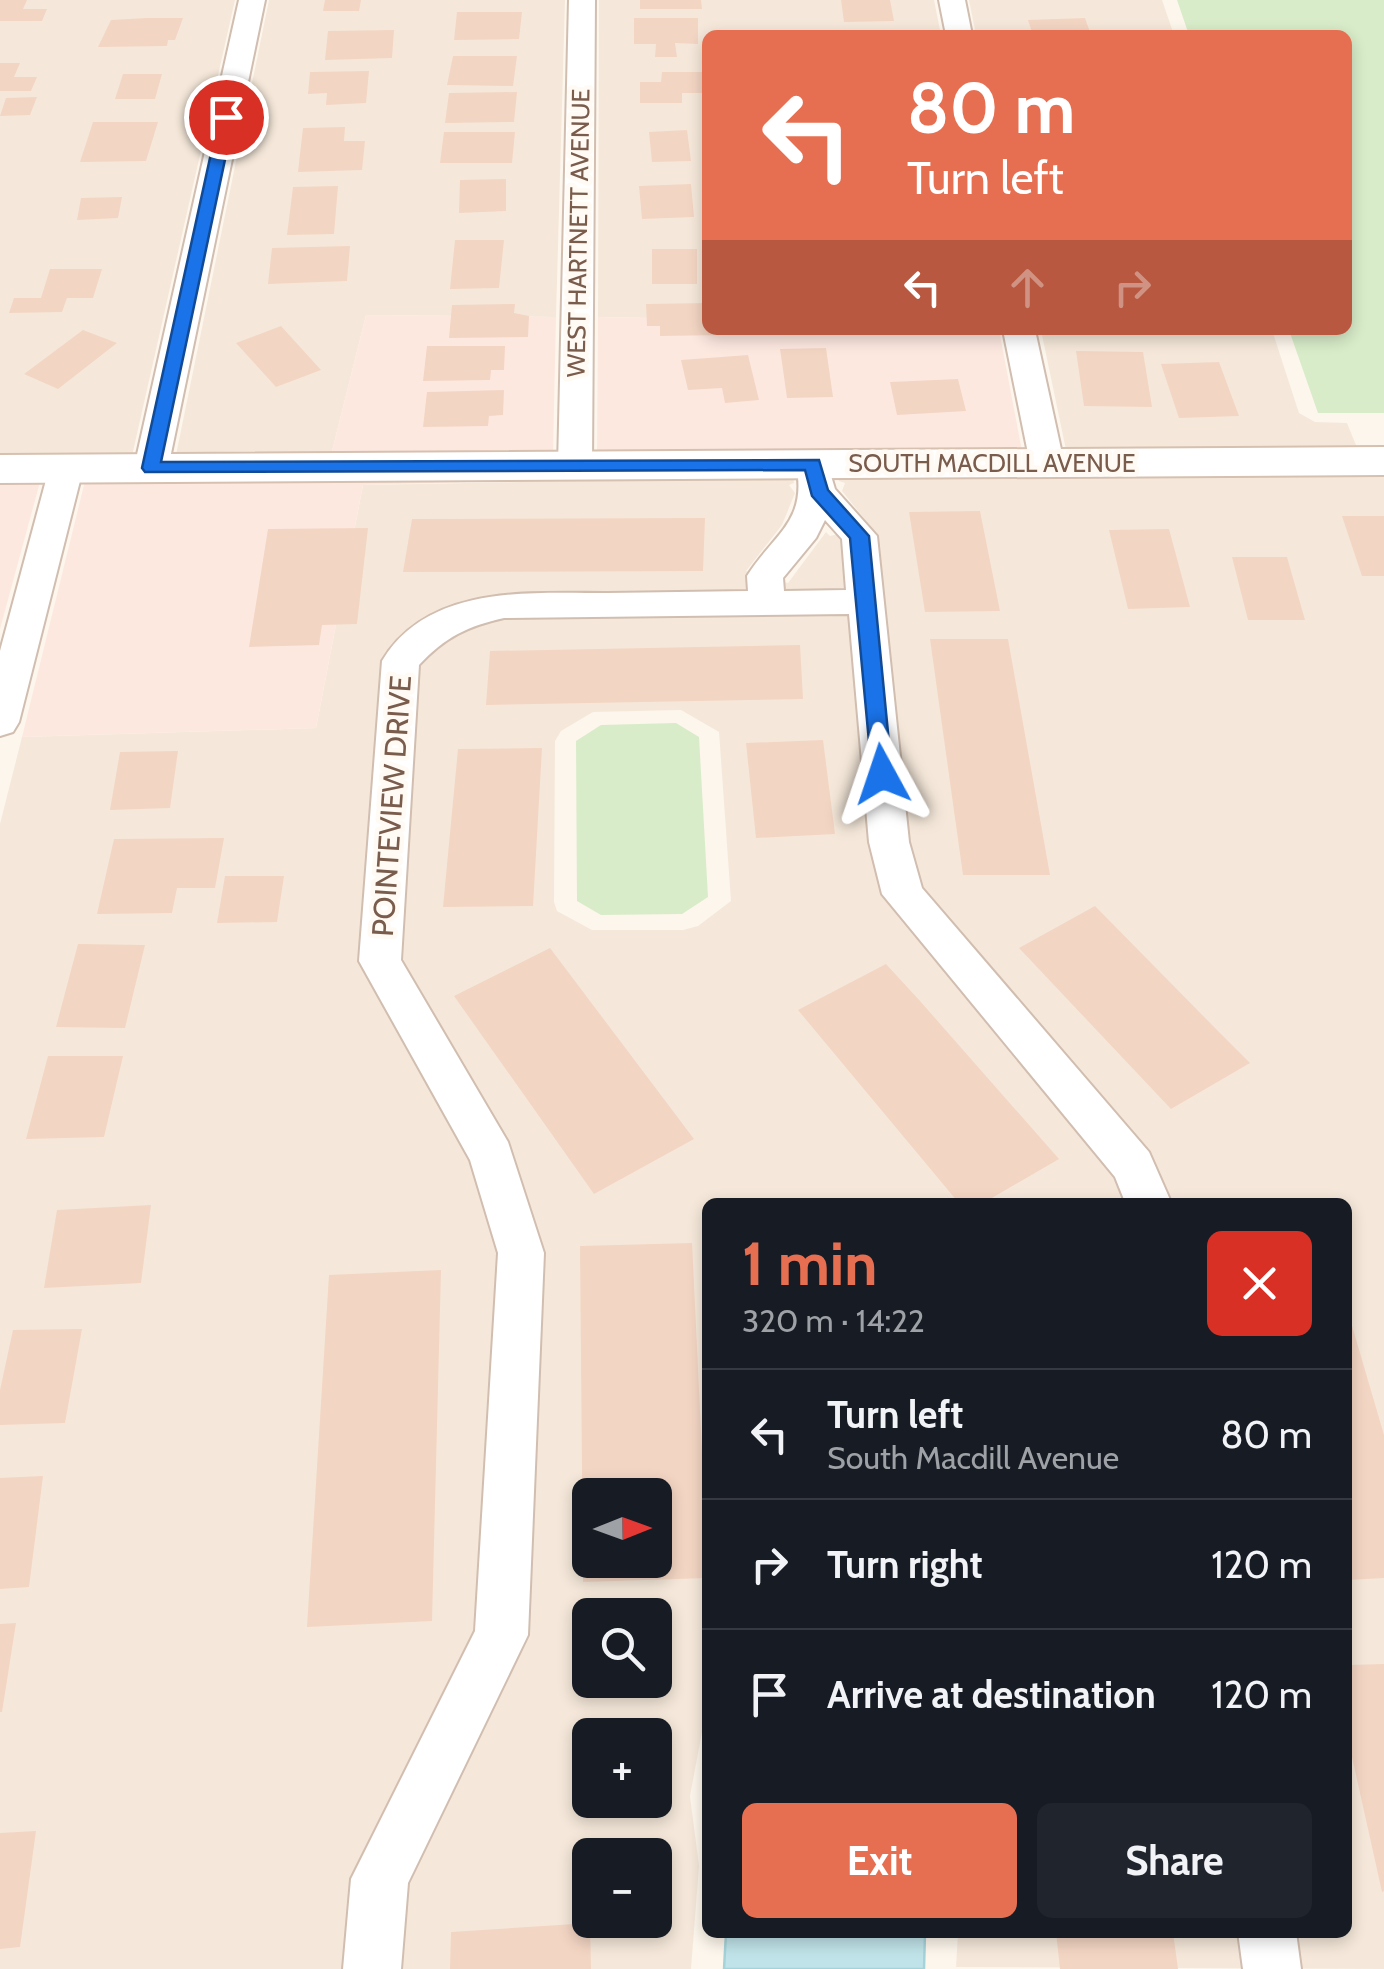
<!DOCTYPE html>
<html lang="en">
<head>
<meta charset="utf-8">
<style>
	:root { --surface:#171b24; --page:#20242c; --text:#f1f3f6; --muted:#9ea1a6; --line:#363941; --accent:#e76f51 }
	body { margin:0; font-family:Cabin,sans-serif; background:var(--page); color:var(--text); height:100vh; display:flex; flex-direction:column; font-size:38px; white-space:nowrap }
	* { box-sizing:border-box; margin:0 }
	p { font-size:32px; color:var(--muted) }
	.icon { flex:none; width:55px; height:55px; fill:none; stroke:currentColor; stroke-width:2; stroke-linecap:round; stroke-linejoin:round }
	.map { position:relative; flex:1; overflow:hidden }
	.sheet { position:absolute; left:702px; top:1198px; width:650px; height:740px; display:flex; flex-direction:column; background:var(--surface); border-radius:15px; box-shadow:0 5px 15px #0003 }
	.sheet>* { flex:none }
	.top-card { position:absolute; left:702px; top:30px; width:650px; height:305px; border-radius:15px; box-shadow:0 5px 15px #0003; background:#e76f51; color:#fff; overflow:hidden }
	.needle { width:65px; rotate:89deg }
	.controls { position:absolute; left:572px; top:1478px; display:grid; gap:20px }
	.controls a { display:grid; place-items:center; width:100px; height:100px; border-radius:15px; background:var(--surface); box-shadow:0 5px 15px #0003; font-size:50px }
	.pin { position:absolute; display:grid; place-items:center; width:85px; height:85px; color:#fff; margin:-42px; border:5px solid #fff; border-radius:50%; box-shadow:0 2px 10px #0007 }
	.me { position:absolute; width:110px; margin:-55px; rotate:355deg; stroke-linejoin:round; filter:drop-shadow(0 0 8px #0008) }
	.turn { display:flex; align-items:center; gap:35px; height:210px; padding:0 40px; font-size:45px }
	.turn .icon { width:130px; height:130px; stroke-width:2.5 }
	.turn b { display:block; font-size:70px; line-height:85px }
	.lanes { display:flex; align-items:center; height:95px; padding:0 40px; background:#0003; justify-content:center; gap:50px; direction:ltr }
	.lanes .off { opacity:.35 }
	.round { display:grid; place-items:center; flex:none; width:105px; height:105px; border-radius:15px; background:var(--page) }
	.summary { display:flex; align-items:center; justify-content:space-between; height:170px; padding:0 40px }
	h1 { font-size:60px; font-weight:700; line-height:75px; color:var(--accent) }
	.action { display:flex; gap:20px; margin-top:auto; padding:20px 40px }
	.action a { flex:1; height:115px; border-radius:15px; background:var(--accent); color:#fff; font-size:40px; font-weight:700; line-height:115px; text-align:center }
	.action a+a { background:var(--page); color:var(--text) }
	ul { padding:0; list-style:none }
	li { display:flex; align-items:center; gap:30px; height:130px; padding:0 40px; border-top:2px solid var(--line) }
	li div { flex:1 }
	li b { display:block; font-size:38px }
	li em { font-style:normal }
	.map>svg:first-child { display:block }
	.residential { fill:#f5e8da; fill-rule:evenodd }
	.commercial { fill:#fde8e0 }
	.green { fill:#d8ecc9 }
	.water { fill:#bfe3e8; stroke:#a5d3da; stroke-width:2.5 }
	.building { fill:#f3d5c3; fill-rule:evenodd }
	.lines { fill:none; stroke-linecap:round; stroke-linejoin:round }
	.street-casing { stroke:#d1beb0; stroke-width:4 }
	.secondary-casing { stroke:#d6c0b0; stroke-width:4 }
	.street { fill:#fff; fill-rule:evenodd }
	.secondary { fill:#fff; fill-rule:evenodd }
	.route { fill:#1a73e8; stroke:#114b97; stroke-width:2.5 }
	.labels { text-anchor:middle; stroke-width:9; stroke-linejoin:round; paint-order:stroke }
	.far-street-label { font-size:25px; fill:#7a5c4d; stroke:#fffaf3 }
	.street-label { font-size:30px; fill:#7a5c4d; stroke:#fffaf3 }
</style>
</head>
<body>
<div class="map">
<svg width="1384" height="1969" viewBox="0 0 1384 1969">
	<rect width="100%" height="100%" fill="#fdf6ec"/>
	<!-- residential -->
	<path class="residential" d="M0 0H235L132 456 0 457Z
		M269 0H565L556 317 366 315 331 455H176Z
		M599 0H934L941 35H708L707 319 598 317Z
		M969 0H1162L1174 35H976Z
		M1041 330H1272L1299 413 1315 422 1347 423 1356 445H1384V449L1066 450Z
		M1384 474V1969L956 1967 958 1933 1348 1932V1202H708V1700L690 1796 699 1866 691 1969H0V824L22 737 316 728 363 485 793 477 794 483 789 485 795 493 782 525 746 571 788 583 826 532 830 536 870 526 842 491 845 483 839 481 838 476ZM681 710 719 732 731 901 698 926 683 930H592L557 911 554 902 555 741 561 731 593 712ZM590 1495H655V1560H590ZM590 1615H655V1680H590ZM590 1735H655V1800H590ZM590 1855H655V1920H590Z"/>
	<!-- commercial -->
	<path class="commercial" d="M366 315 556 317 553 453 331 455Z
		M598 317 707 319 708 330H999L1022 451 597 453Z
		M604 478 363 485 316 728 22 737 85 481Z
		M0 482H40L0 629Z"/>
	<!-- green -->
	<path class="green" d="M1177 0H1384V413H1318L1289 330H1348V35H1189Z
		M676 723 699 737 708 897 682 914 601 915 577 901 576 741 601 725Z"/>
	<!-- water -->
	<path class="water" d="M726 1933H925L924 1969H724Z"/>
	<!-- building -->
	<path class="building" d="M0 0H27L23 9H47L42 21H0Z
		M325 0H361L359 11H323Z
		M640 0H701L702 9H640Z
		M841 0H890L894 21 844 22Z
		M457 12H522L519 39 454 40Z
		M147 18H183L175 40H168L167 46 98 47 111 20Z
		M634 18H698V44L675 43 677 57H655L656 44H634Z
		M1085 18 1091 35H1033L1028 20Z
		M394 30 392 58 325 60 328 31Z
		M453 56H517L513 86 447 85Z
		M0 63H20L14 77H37L31 91H0Z
		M369 71 366 103 326 105 327 93 308 94 310 72Z
		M662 72H703L704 93H682V103H640V82H661Z
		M123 74H162L155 99H115Z
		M517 92 514 122 445 123 449 93Z
		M37 97 30 115 0 116 6 98Z
		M93 122H158L146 161 80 162Z
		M345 127 344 141H365L362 170 298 172 303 128Z
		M687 130 691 161 652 162 649 132Z
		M444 132H515L512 163H440Z
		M506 179V211L459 213 460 180Z
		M691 184 694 217 642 219 639 186Z
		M338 186 334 234 287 235 293 187Z
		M122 197 118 218 77 220 81 198Z
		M455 240H504L499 288 450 289Z
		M350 246 347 281 268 284 272 248Z
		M652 249H697V284H652Z
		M50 269H102L93 298H67L62 312 9 313 14 298H41Z
		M708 303V330H723V335L660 336V326H647L646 304Z
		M515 304 514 313 529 316 528 337 449 338 452 305Z
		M281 326 321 370 276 387 236 343Z
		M83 330 117 343 58 389 24 374Z
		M427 346H505L504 370H491L490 380 423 381Z
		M826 348 833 397 787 398 780 349Z
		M1076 351 1143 352 1152 407 1084 406Z
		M748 355 759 400 725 403 722 388 688 390 681 360Z
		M1219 362 1239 416 1179 418 1161 364Z
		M958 379 966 411 897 415 890 382Z
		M504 390 503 415 489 416 488 426 423 427 427 392Z
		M980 511 1000 611 925 612 909 512Z
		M1342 516H1384V576H1362Z
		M705 518 703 571 403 572 412 519Z
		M368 528 357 624 322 625 319 645 249 647 268 529Z
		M1169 529 1190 607 1128 609 1109 530Z
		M1232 557H1287L1305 620H1248Z
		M930 639H1008L1050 875H963Z
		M800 645 803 699 486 705 490 651Z
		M823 740 835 834 756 838 746 743Z
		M542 748 533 906 443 907 458 749Z
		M178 751 170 808 110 810 120 752Z
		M224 838 215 888H177L172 913 97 914 114 839Z
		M225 876H284L277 922 217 923Z
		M1095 906 1216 1029 1250 1063 1171 1109 1019 948Z
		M78 944 145 945 125 1028 56 1027Z
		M550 948 694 1139 594 1194 454 996Z
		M886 964 920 1001 1059 1159 985 1202H958L798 1010Z
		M48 1056H123L104 1137 26 1139Z
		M151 1205 141 1283 44 1288 57 1210Z
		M692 1243 708 1578 583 1582 580 1246ZM590 1495H655V1560H590Z
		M441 1270 432 1621 307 1627 329 1275Z
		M1348 1312 1384 1435V1578L1348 1580Z
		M82 1329 65 1423 0 1425V1390L13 1330Z
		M43 1476 29 1587 0 1589V1478Z
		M16 1623 2 1712H0V1624Z
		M1384 1664V1891L1382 1892 1348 1739V1665Z
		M36 1831 20 1947 0 1949V1833Z
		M590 1923 591 1969H450L451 1932Z
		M1056 1932H1173L1178 1969H1060Z"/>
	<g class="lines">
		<!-- street casing -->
		<g class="street-casing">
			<path id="street" d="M239 0H265L168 468 163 476 151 479 139 476 134 468Z
				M569 0H595L592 466 587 474 575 477 563 474 558 466Z
				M939 0H965L972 35H946Z
				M1003 330H1035L1064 463 1059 471 1047 474 1035 471 1030 463Z
				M813 453 825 456 835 489 877 536 909 842 922 888 1149 1152 1171 1202H1125L1115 1177 882 894 869 842 849 614 504 618C468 626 445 637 419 665L401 960 508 1142 544 1253 528 1635 408 1883 401 1969H343L351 1879 475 1631 498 1253 470 1160 359 961 382 661C428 584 531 593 608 593 655 592 701 592 748 591L747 576C774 533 808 522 796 464L801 456ZM825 520 842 539 846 590 784 591 783 578 816 538Z
				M66 458 78 461 83 469 19 722 13 732 0 736V651L49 469 54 461Z
				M1238 1932H1296L1301 1969H1243Z"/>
		</g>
		<!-- secondary casing -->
		<g class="secondary-casing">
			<path id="secondary" d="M1384 447V475L0 483V455Z"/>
		</g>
		<!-- street -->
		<use href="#street" class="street"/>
		<!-- secondary -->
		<use href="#secondary" class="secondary"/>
	</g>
	<!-- route -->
	<path class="route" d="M226 112 234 117 161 462 819 460 828 490 869 536 892 774 889 779 882 781 872 774 850 538 812 496 805 470 145 472 142 468 219 117Z"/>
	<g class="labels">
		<!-- far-street labels -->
		<g class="far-street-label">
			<text transform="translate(578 233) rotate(-89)" y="9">WEST HARTNETT AVENUE</text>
			<text x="992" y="472">SOUTH MACDILL AVENUE</text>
		</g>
		<!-- street labels -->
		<g class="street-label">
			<text transform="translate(392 806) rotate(-86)" y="10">POINTEVIEW DRIVE</text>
		</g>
	</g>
</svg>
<div class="controls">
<a><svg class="needle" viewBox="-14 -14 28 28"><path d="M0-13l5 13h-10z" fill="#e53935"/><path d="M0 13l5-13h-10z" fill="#9ea1a6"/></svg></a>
<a><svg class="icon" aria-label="search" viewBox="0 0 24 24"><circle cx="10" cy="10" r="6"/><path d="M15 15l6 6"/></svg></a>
<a>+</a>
<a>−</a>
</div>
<div class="pin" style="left:226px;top:117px;background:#d93025"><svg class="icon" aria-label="arrive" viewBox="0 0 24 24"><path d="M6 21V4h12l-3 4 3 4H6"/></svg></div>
<svg class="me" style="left:882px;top:774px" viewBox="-20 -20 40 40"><path d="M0-17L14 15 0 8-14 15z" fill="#1a73e8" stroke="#fff" stroke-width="4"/></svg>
<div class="top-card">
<div class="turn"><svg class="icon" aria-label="left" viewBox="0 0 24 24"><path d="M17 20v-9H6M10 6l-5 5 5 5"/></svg><div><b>80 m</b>Turn left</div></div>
<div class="lanes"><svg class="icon" aria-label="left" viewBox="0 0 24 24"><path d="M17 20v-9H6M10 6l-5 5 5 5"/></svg><svg class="icon off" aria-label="ahead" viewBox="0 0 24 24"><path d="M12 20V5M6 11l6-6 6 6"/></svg><svg class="icon off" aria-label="right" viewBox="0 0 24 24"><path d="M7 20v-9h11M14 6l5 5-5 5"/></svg></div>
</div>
<section class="sheet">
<div class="summary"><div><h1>1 min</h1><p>320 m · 14:22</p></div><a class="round" style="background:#d93025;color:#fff"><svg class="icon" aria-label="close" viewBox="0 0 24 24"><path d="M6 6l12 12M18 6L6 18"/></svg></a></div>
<ul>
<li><svg class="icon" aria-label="left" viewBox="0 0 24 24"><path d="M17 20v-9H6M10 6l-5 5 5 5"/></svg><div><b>Turn left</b><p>South Macdill Avenue</p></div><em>80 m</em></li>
<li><svg class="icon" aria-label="right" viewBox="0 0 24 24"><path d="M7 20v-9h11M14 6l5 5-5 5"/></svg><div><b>Turn right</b></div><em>120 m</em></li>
<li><svg class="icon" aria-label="arrive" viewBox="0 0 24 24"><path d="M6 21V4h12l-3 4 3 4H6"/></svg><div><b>Arrive at destination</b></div><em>120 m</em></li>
</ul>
<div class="action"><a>Exit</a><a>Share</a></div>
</section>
</div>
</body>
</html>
